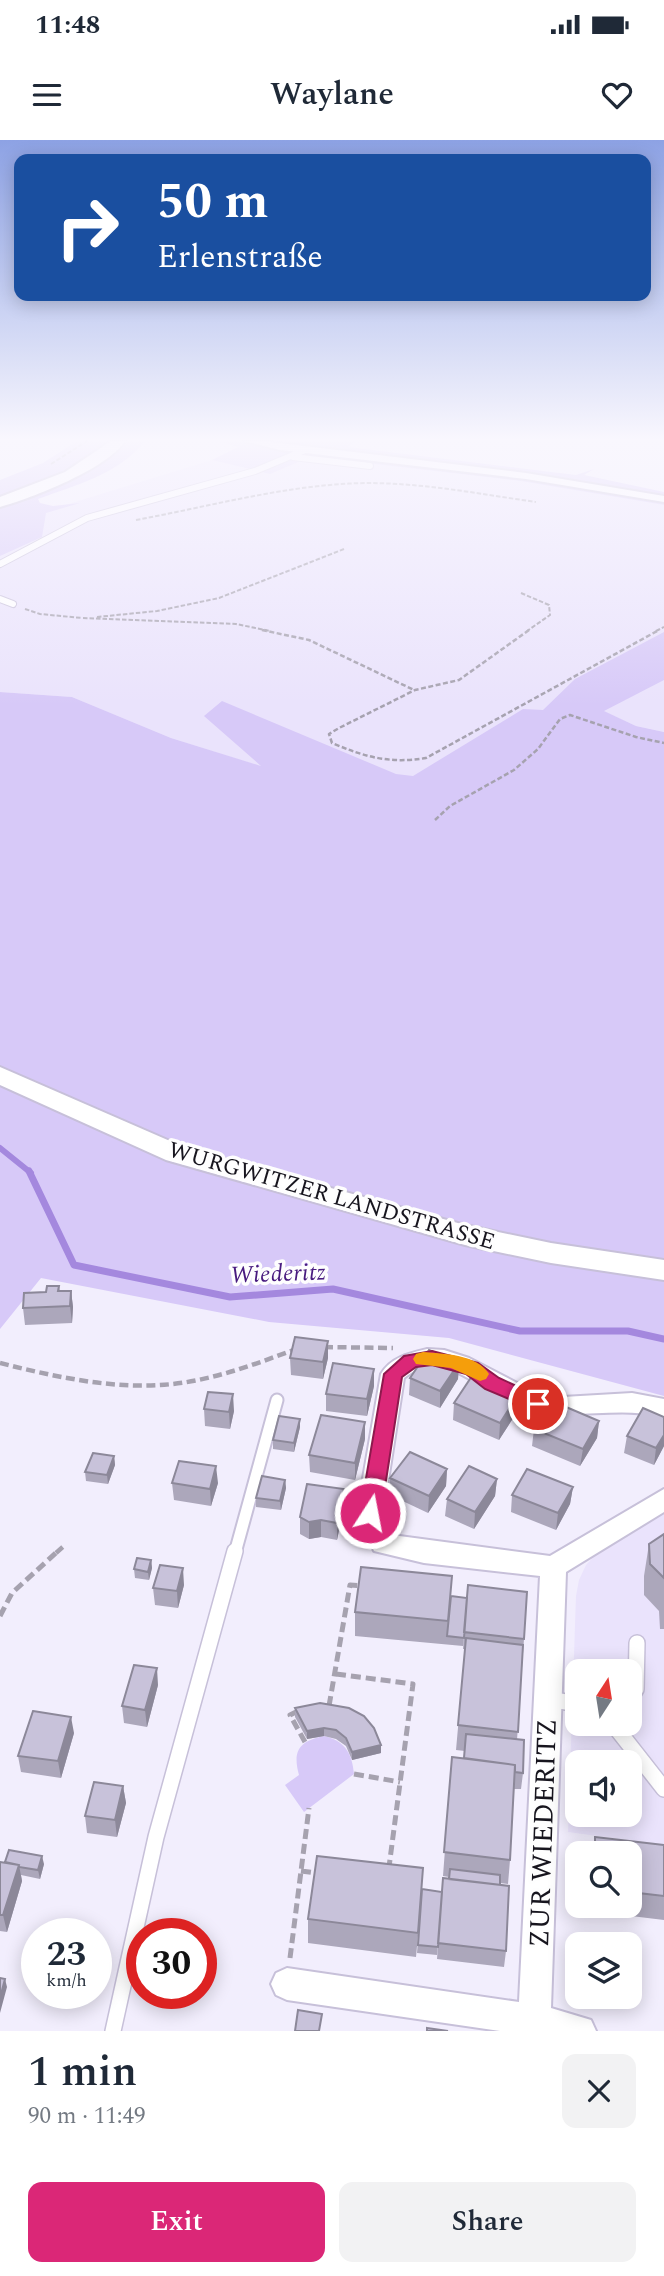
<!DOCTYPE html>
<html lang="en">
<head>
<meta charset="utf-8">
<style>
	:root { --surface:#fff; --page:#f2f2f3; --text:#1f2937; --muted:#747a83; --accent:#db2777 }
	body { margin:0; font-family:Spectral,serif; background:var(--page); color:var(--text); height:100vh; display:flex; flex-direction:column; font-size:26px; white-space:nowrap }
	* { box-sizing:border-box; margin:0 }
	p { font-size:23px; color:var(--muted) }
	.icon { flex:none; width:38px; height:38px; fill:none; stroke:currentColor; stroke-width:2; stroke-linecap:round; stroke-linejoin:round }
	.map { position:relative; height:1891px; overflow:hidden }
	.details { display:flex; flex-direction:column; background:var(--surface); flex:1 }
	.details>* { flex:none }
	.hud { position:absolute; left:14px; top:14px; width:637px; height:147px; border-radius:14px; box-shadow:0 4px 18px #0003; background:#1a4fa0; color:#fff; overflow:hidden }
	.needle { width:46px; rotate:12deg }
	.tools { position:absolute; left:565px; top:1519px; display:grid; gap:14px }
	.tools a { display:grid; place-items:center; width:77px; height:77px; border-radius:14px; background:var(--surface); box-shadow:0 4px 18px #0003; font-size:35px }
	.speed { position:absolute; left:21px; top:1778px; display:flex; gap:14px; font-size:35px; font-weight:700; text-align:center }
	.speed>* { display:grid; place-content:center; width:91px; height:91px; border-radius:50%; background:var(--surface); box-shadow:0 4px 18px #0003; line-height:1 }
	.speed small { font-size:18px; font-weight:400 }
	.speed .limit { border:10px solid #d22; background:#fff; color:#111 }
	.pin { position:absolute; display:grid; place-items:center; width:60px; height:60px; color:#fff; margin:-30px; border:4px solid #fff; border-radius:50%; box-shadow:0 2px 7px #0007 }
	.me { position:absolute; width:77px; margin:-38px; rotate:11deg; stroke-linejoin:round; filter:drop-shadow(0 0 5px #0008) }
	.turn { display:flex; align-items:center; gap:24px; height:147px; padding:0 28px; font-size:32px }
	.turn .icon { width:91px; height:91px; stroke-width:2.5 }
	.turn b { display:block; font-size:49px; line-height:60px }
	.round { display:grid; place-items:center; flex:none; width:74px; height:74px; border-radius:14px; background:var(--page) }
	.head { display:flex; align-items:center; justify-content:space-between; height:119px; padding:0 28px }
	h1 { font-size:42px; font-weight:600; line-height:52px }
	.button { display:flex; gap:14px; margin-top:auto; padding:14px 28px }
	.button a { flex:1; height:80px; border-radius:14px; background:var(--accent); color:#fff; font-size:28px; font-weight:600; line-height:80px; text-align:center }
	.button a+a { background:var(--page); color:var(--text) }
	.status { display:flex; justify-content:space-between; align-items:center; height:49px; padding:0 35px; background:var(--surface); direction:ltr }
	.status svg { height:19px; fill:currentColor }
	header { display:flex; justify-content:space-between; align-items:center; height:91px; padding:0 28px; background:var(--surface); font-size:32px; font-weight:600 }
	.map>svg:first-child { display:block }
	.built { fill:#eae3fc; fill-rule:evenodd }
	.green { fill:#d7c9f8 }
	.lines { fill:none; stroke-linecap:round; stroke-linejoin:round }
	.stream-far1 { stroke:#a488de; stroke-width:6 }
	.stream { stroke:#a488de; stroke-width:7 }
	.lane-far2-casing { stroke:#c7c0d9; stroke-width:8 }
	.lane-far1-casing { stroke:#c7c0d9; stroke-width:15 }
	.lane-casing { stroke:#c7c0d9; stroke-width:18 }
	.street-casing { stroke:#c7c0d9; stroke-width:4 }
	.secondary-casing { stroke:#c7c0d9; stroke-width:4 }
	.path-far3 { stroke:#a6a2af; stroke-width:2; stroke-dasharray:4.5 2; stroke-linecap:butt }
	.path-far2 { stroke:#a6a2af; stroke-width:2.5; stroke-dasharray:5 2.5; stroke-linecap:butt }
	.path-far1 { stroke:#a6a2af; stroke-width:4.5; stroke-dasharray:9 4.5; stroke-linecap:butt }
	.path { stroke:#a6a2af; stroke-width:5; stroke-dasharray:10 5; stroke-linecap:butt }
	.lane-far2 { stroke:#fff; stroke-width:6 }
	.lane-far1 { stroke:#fff; stroke-width:11 }
	.lane { stroke:#fff; stroke-width:15 }
	.street { fill:#fff; fill-rule:evenodd }
	.secondary { fill:#fff; fill-rule:evenodd }
	.wall { fill:#aca7bb }
	.shaded-wall { fill:#8c8899 }
	.building { fill:#c8c2da; stroke:#8c8899; stroke-width:2 }
	.route { fill:#db2777; stroke:#8e194d; stroke-width:2 }
	.slow { fill:#f59e0b }
	.labels { text-anchor:middle; stroke-width:7; stroke-linejoin:round; paint-order:stroke }
	.street-label { font-size:23px; fill:#17151e; stroke:#fefefe }
	.water-label { font-size:24px; font-style:italic; fill:#481b7f; stroke:#fefefe }
	.near-street-label { font-size:28px; fill:#17151e; stroke:#fefefe }
</style>
</head>
<body>
<div class="status"><b>11:48</b><svg viewBox="0 0 49 12"><path d="M0 12V9h3v3zM5 12V6h3v6zM10 12V3h3v9zM15 12V0h3v12zM26 1h20v11H26zM47 4h2v5h-2z"/></svg></div>
<header><svg class="icon" aria-label="menu" viewBox="0 0 24 24"><path d="M4 6h16M4 12h16M4 18h16"/></svg>Waylane<svg class="icon" aria-label="heart" viewBox="0 0 24 24"><path d="M12 20l-8-8c-3-5 5-10 8-4 3-6 11-1 8 4z"/></svg></header>
<div class="map">
<svg width="664" height="1891" viewBox="0 0 664 1891">
	<rect width="100%" height="100%" fill="#f2eefd"/>
	<!-- built -->
	<path class="built" d="M212 320 270 334 301 321 369 329 372 324 520 341 664 365V592L636 586 603 571 468 640 263 627 171 598 72 557 0 552V385Z
		M664 1372V1705L568 1692 576 1456 579 1440 586 1425 598 1412ZM578 1531H630V1584H578ZM578 1622H630V1675H578Z"/>
	<!-- green -->
	<path class="green" d="M77 301H145C119 334 76 345 38 359L40 363 53 366 80 363 46 373 42 397 0 416V340L43 323Z
		M218 301H356L348 307 576 335 594 329 584 335 664 352V365L520 341 373 324 369 329 301 321 270 334 212 320 238 307Z
		M664 492V540L604 571 636 586 664 592V1256L449 1198 269 1182 41 1138 0 1189V552L72 557 171 598 261 626 204 576 222 561 396 634 413 636 523 569 543 570 575 539Z
		M324 1596C345 1601 352 1613 354 1634L304 1672 285 1645 299 1635C292 1610 300 1601 324 1596Z"/>
	<g class="lines">
		<!-- stream-far1 -->
		<path class="stream-far1" d="M0 1008 31 1033"/>
		<!-- stream -->
		<path class="stream" d="M29 1031 74 1125 230 1157 333 1149 520 1191H628L664 1199"/>
		<!-- lane-far2 casing -->
		<g class="lane-far2-casing">
			<path id="lane-far2" d="M293 317 370 326
				M0 424 87 378 255 331 305 310
				M0 459 13 464"/>
		</g>
		<!-- lane-far1 casing -->
		<g class="lane-far1-casing">
			<path id="lane-far1" d="M235 1413 277 1260"/>
		</g>
		<!-- lane casing -->
		<g class="lane-casing">
			<path id="lane" d="M548 1559 578 1564
				M630 1559 636 1549 637 1503
				M613 1584 664 1649
				M113 1891 156 1697 235 1411"/>
		</g>
		<!-- street casing -->
		<g class="street-casing">
			<path id="street" d="M244 301H263L526 333 664 356V362L526 339 280 310Z
				M427 1209 444 1210 469 1218 540 1255 563 1257 632 1253 664 1259V1277C614 1265 568 1283 520 1267 481 1254 445 1205 404 1238L383 1373 392 1395 550 1416 664 1349V1372L566 1432 551 1868 591 1880 596 1891H500L287 1860 276 1855 271 1844 276 1833 287 1828 519 1862 540 1436 424 1423 374 1411 357 1373 381 1234C391 1217 410 1213 427 1209Z"/>
		</g>
		<!-- secondary casing -->
		<g class="secondary-casing">
			<path id="secondary" d="M111 301H125C107 329 32 358 0 367V357L65 332Z
				M0 927 186 1008 465 1085 551 1103 664 1120V1140L551 1123 465 1105 166 1020 0 945Z"/>
		</g>
		<!-- path-far3 -->
		<path class="path-far3" d="M51 324 87 301
			M136 380C212 366 289 344 367 343 424 343 480 354 536 362
			M521 453 549 465 550 475 527 491
			M25 469 40 474 82 478
			M97 477 157 471 219 458 344 409
			M83 478 236 484 270 491
			M656 491 664 487"/>
		<!-- path-far2 -->
		<path class="path-far2" d="M262 490 309 500 414 550
			M529 490 459 540 415 550 339 588 329 594 332 603C365 617 390 624 426 618L659 490
			M435 680 450 666 514 630 538 609 560 579 570 575 636 597 664 603"/>
		<!-- path-far1 -->
		<path class="path-far1" d="M324 1207 393 1208
			M0 1223C64 1239 132 1254 198 1240 232 1233 264 1221 296 1209
			M56 1413 65 1405"/>
		<!-- path -->
		<path class="path" d="M0 1476 12 1453 58 1411
			M336 1534 413 1544 389 1727
			M329 1566 350 1445 363 1446
			M298 1571 290 1575 305 1602
			M354 1634 400 1642
			M301 1731 317 1733
			M290 1818 309 1668"/>
		<!-- lane-far2 -->
		<use href="#lane-far2" class="lane-far2"/>
		<!-- lane-far1 -->
		<use href="#lane-far1" class="lane-far1"/>
		<!-- lane -->
		<use href="#lane" class="lane"/>
		<!-- street -->
		<use href="#street" class="street"/>
		<!-- secondary -->
		<use href="#secondary" class="secondary"/>
	</g>
	<!-- wall -->
	<path class="wall" d="M59 1146 60 1151H71L73 1167 72 1183 25 1185 23 1168 46 1152Z
		M328 1201V1218L323 1239 291 1235 290 1218Z
		M459 1223 458 1239 440 1268 409 1255 410 1238Z
		M374 1229V1246L367 1276 326 1271V1254Z
		M518 1255 517 1272 499 1300 453 1280 454 1263Z
		M204 1269 234 1271 230 1289 205 1286Z
		M664 1277V1306L654 1325 624 1313 627 1296Z
		M300 1279V1287L294 1312 273 1309V1300Z
		M599 1281 597 1298 580 1326 532 1306 534 1289Z
		M365 1299 355 1340 310 1332 309 1315Z
		M114 1316 115 1325 108 1344 86 1341 85 1332Z
		M447 1329 446 1346 428 1373 390 1355V1338Z
		M497 1339 495 1356 474 1389 445 1376 447 1359Z
		M285 1340 286 1348 281 1370 256 1367V1358Z
		M172 1343H218L211 1366 174 1360Z
		M573 1347 570 1364 556 1390 511 1372 512 1355Z
		M344 1349V1366L337 1400 321 1397 309 1399 300 1394V1377Z
		M664 1394V1489H660L659 1471 644 1455V1436L649 1404Z
		M151 1420 152 1428 149 1440 135 1438 134 1429Z
		M184 1445 178 1468 155 1465 153 1448Z
		M468 1445 524 1499 517 1600 523 1633 521 1649H514L510 1720 508 1744 500 1743 506 1811 504 1827 437 1819 443 1738 449 1739V1737L443 1736 452 1617 464 1618 465 1611 456 1610 465 1509H463Z
		M467 1458 463 1506 355 1496V1472L450 1464Z
		M158 1545 147 1587 124 1583 122 1566Z
		M295 1568 381 1605V1613L352 1620 346 1606 336 1599 324 1596 307 1599 295 1577Z
		M74 1593 61 1638 21 1632 18 1616Z
		M123 1646 126 1663 117 1697 87 1693 85 1676Z
		M595 1697 664 1705V1780L590 1771V1766H630V1713H592Z
		M0 1722 44 1724 40 1739 21 1735 22 1741 7 1792 0 1791Z
		M422 1749 442 1752 437 1815 417 1813Z
		M422 1752 416 1817 308 1803V1779Z"/>
	<!-- shaded-wall -->
	<path class="shaded-wall" d="M71 1151 73 1167 72 1183 70 1166Z
		M328 1201V1218L323 1239V1222Z
		M459 1223 458 1239 440 1268V1251Z
		M374 1229V1246L367 1276V1259Z
		M233 1254 234 1271 230 1289 229 1272Z
		M518 1255 517 1272 499 1300 500 1283Z
		M300 1279V1287L294 1312V1303Z
		M599 1281 597 1298 580 1326 583 1309Z
		M365 1282V1299L355 1340V1323Z
		M664 1295V1306L654 1325 656 1308Z
		M114 1316 115 1325 108 1344 107 1335Z
		M216 1326 218 1343 211 1366 210 1349Z
		M447 1329 446 1346 428 1373 429 1356Z
		M497 1339 495 1356 474 1389 475 1372Z
		M285 1340 286 1348 281 1370 280 1361Z
		M573 1347 570 1364 556 1390 558 1373Z
		M344 1349V1366L337 1400V1383Z
		M321 1380V1397L309 1399V1382Z
		M151 1420 152 1428 149 1440 148 1432Z
		M183 1428 184 1445 178 1468 177 1451Z
		M157 1528 158 1545 147 1587 145 1570Z
		M71 1577 74 1593 61 1638 58 1621Z
		M324 1588V1596L307 1599V1591Z
		M381 1605V1613L352 1620V1612Z
		M123 1646 126 1663 117 1697 115 1680Z
		M42 1716 44 1724 40 1739 38 1730Z
		M19 1725 22 1741 7 1792 3 1775Z
		M5 1839 7 1847 0 1873V1858Z"/>
	<!-- building -->
	<path class="building" d="M47 1146H59L58 1151H71L70 1166 23 1168 24 1153 46 1152Z
		M295 1197 328 1201 323 1222 290 1218Z
		M429 1210 459 1223 440 1251 410 1238Z
		M333 1223 374 1229 367 1259 326 1254Z
		M472 1236 518 1255 500 1283 454 1263Z
		M208 1252 233 1254 229 1272 204 1269Z
		M552 1261 599 1281 583 1309 534 1289Z
		M643 1268 664 1277V1295L656 1308 627 1296Z
		M321 1275 365 1282 355 1323 309 1315Z
		M279 1276 300 1279 294 1303 273 1300Z
		M410 1312 447 1329 429 1356 390 1338Z
		M93 1313 114 1316 107 1335 85 1332Z
		M179 1321 216 1326 210 1349 172 1343Z
		M469 1326 497 1339 475 1372 447 1359Z
		M527 1329 573 1347 558 1373 512 1355Z
		M262 1336 285 1340 280 1361 256 1358Z
		M307 1344 344 1349 337 1383 321 1380 309 1382 300 1377Z
		M664 1394V1438L650 1424 649 1404Z
		M137 1418 151 1420 148 1432 134 1429Z
		M160 1425 183 1428 177 1451 153 1448Z
		M361 1427 452 1436 448 1481 355 1472Z
		M468 1445 527 1452 524 1499 464 1492Z
		M451 1456 467 1458 464 1498 447 1496Z
		M466 1498 523 1505 518 1592 458 1585Z
		M134 1525 157 1528 145 1570 122 1566Z
		M320 1563 349 1568 364 1576 374 1588 381 1605 352 1612 346 1598 336 1590 324 1588 307 1591 295 1568Z
		M33 1571 71 1577 58 1621 18 1616Z
		M466 1594 524 1600 523 1633 515 1632V1625L464 1618Z
		M452 1617 515 1625 510 1720 444 1712Z
		M94 1642 123 1646 115 1680 85 1676Z
		M595 1697 664 1705V1756L630 1752V1713H595Z
		M9 1710 42 1716 38 1730 19 1727V1725L5 1722Z
		M317 1716 423 1728 418 1793 308 1779Z
		M0 1722 19 1725 3 1775H0Z
		M450 1729 500 1735V1745L449 1739Z
		M443 1738 509 1746 506 1811 438 1803Z
		M422 1749 442 1752 438 1807 418 1805Z
		M0 1838 5 1839 0 1858Z
		M298 1870 322 1874 319 1891H295Z
		M427 1888 448 1891H427Z"/>
	<!-- sky -->
	<linearGradient id="sky" x2="0" y2="1"><stop stop-color="#8da2e4"/><stop offset="0.53" stop-color="#f9f7fe"/><stop offset="1" stop-color="#f9f7fe" stop-opacity="0"/></linearGradient>
	<rect width="664" height="565" fill="url(#sky)"/>
	<!-- route -->
	<path class="route" d="M432 1211 478 1223 499 1238 545 1259 548 1264 545 1269 538 1271 485 1249 466 1234 432 1225 416 1227 402 1237 381 1373 378 1379 370 1381 363 1379 360 1373 384 1234 404 1216Z"/>
	<!-- slow -->
	<path class="slow" d="M423 1212C444 1214 477 1214 489 1234L486 1239 480 1241 451 1228 416 1224 413 1219 416 1214Z"/>
	<g class="labels">
		<!-- street labels -->
		<g class="street-label">
			<text transform="translate(332 1055) rotate(16)" y="8">WURGWITZER LANDSTRASSE</text>
		</g>
		<!-- water labels -->
		<g class="water-label">
			<text transform="translate(278 1133) rotate(-2)" y="8">Wiederitz</text>
		</g>
		<!-- near-street labels -->
		<g class="near-street-label">
			<text transform="translate(542 1693) rotate(-88)" y="10">ZUR WIEDERITZ</text>
		</g>
	</g>
</svg>
<div class="tools">
<a><svg class="needle" viewBox="-14 -14 28 28"><path d="M0-13l5 13h-10z" fill="#e53935"/><path d="M0 13l5-13h-10z" fill="#747a83"/></svg></a>
<a><svg class="icon" aria-label="sound" viewBox="0 0 24 24"><path d="M4 9h4l5-4v14l-5-4H4zM17 9q2 3 0 6"/></svg></a>
<a><svg class="icon" aria-label="search" viewBox="0 0 24 24"><circle cx="10" cy="10" r="6"/><path d="M15 15l6 6"/></svg></a>
<a><svg class="icon" aria-label="layers" viewBox="0 0 24 24"><path d="M12 4l9 5-9 5-9-5zM3 14l9 5 9-5"/></svg></a>
</div>
<div class="speed"><div>23<small>km/h</small></div><div class="limit">30</div></div>
<div class="pin" style="left:538px;top:1264px;background:#d93025"><svg class="icon" aria-label="arrive" viewBox="0 0 24 24"><path d="M6 21V4h12l-3 4 3 4H6"/></svg></div>
<svg class="me" style="left:370px;top:1373px" viewBox="-20 -20 40 40"><circle r="17" fill="#db2777" stroke="#fff" stroke-width="3"/><path d="M0-11L8 9 0 5-8 9z" fill="#fff"/></svg>
<div class="hud">
<div class="turn"><svg class="icon" aria-label="right" viewBox="0 0 24 24"><path d="M7 20v-9h11M14 6l5 5-5 5"/></svg><div><b>50 m</b>Erlenstraße</div></div>
</div>
</div>
<section class="details">
<div class="head"><div><h1>1 min</h1><p>90 m · 11:49</p></div><a class="round"><svg class="icon" aria-label="close" viewBox="0 0 24 24"><path d="M6 6l12 12M18 6L6 18"/></svg></a></div>
<div class="button"><a>Exit</a><a>Share</a></div>
</section>
</body>
</html>
